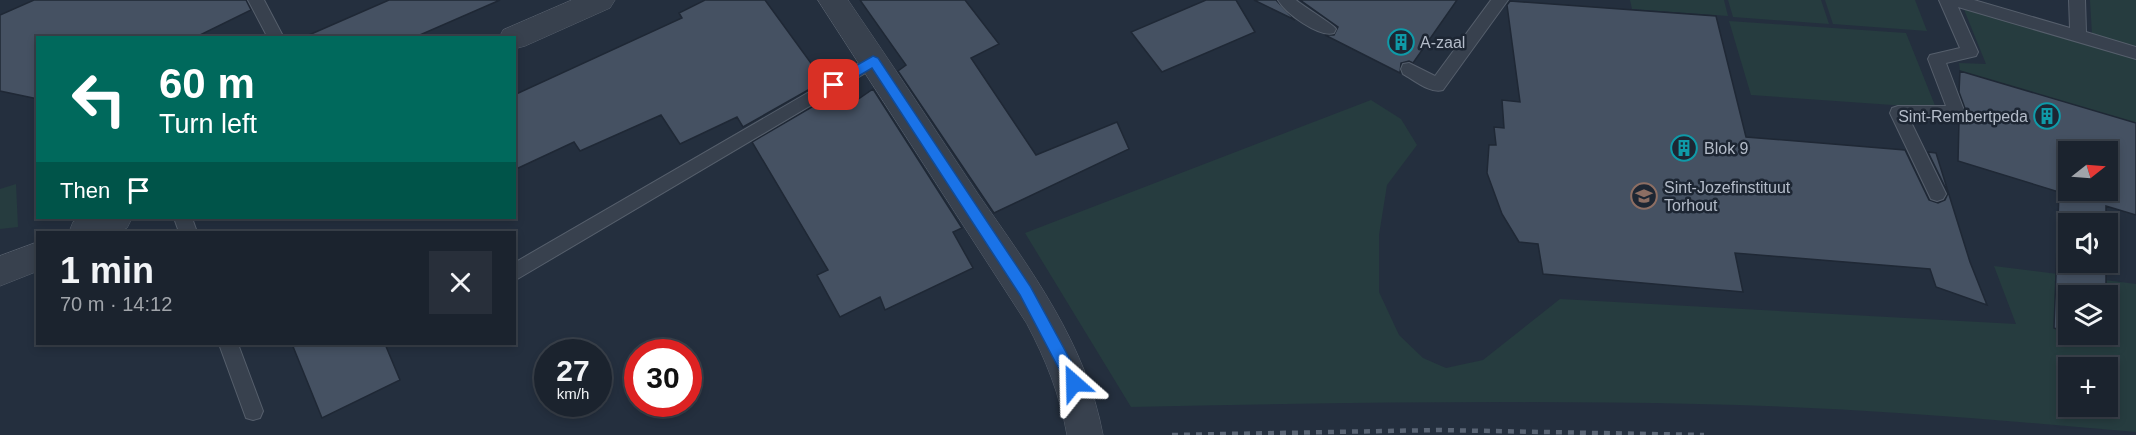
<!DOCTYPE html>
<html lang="en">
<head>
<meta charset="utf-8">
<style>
	:root { --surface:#1b232e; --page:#282f3a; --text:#f1f3f6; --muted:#a0a4aa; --line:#39404a }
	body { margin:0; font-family:Helvetica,sans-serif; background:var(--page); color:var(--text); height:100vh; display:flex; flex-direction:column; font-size:22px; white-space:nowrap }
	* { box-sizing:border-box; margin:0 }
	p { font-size:20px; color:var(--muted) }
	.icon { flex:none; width:33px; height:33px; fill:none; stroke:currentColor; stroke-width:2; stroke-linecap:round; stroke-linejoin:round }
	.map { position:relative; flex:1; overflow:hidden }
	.details { position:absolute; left:36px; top:231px; width:480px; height:114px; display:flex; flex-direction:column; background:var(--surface); border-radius:0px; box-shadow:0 3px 9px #0003,0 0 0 2px var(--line) }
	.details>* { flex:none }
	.guide { position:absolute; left:36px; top:36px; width:480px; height:183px; border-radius:0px; box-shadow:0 3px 9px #0003,0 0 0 2px var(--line); background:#00695c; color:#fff; overflow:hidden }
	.needle { width:39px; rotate:73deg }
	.fabs { position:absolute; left:2058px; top:141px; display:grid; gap:12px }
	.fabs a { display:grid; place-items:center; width:60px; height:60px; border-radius:0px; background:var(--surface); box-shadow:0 3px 9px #0003,0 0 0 2px var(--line); font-size:30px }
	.speed { position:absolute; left:534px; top:339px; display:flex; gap:12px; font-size:30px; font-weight:700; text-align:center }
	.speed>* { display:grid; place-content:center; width:78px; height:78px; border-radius:50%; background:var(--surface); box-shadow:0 3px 9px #0003,0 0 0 2px var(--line); line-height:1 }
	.speed small { font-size:15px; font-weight:400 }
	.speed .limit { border:9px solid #d22; background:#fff; color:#111 }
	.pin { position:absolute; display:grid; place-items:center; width:51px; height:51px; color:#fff; margin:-26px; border-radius:12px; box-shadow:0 3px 9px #0006 }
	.me { position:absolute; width:66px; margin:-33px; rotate:335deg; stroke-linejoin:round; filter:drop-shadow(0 0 4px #0008) }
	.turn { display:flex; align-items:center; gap:21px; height:126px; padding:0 24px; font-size:27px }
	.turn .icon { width:78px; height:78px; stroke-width:2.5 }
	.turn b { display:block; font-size:42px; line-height:51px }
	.then { display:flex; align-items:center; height:57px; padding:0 24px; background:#0003; gap:12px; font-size:22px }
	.round { display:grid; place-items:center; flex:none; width:63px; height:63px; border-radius:0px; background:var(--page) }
	.headline { display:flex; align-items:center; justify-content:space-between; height:102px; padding:0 24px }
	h1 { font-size:36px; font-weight:700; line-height:45px }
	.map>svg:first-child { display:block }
	.green { fill:#263c3f; fill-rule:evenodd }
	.building { fill:#455162; stroke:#1f2835; stroke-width:1.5; fill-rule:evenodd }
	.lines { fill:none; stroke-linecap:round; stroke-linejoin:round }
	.lane-casing { stroke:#565f6c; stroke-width:2 }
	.street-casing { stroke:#565f6c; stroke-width:1 }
	.lane { fill:#38414e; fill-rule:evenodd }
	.street { fill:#38414e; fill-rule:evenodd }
	.rail { stroke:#5a6575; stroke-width:4.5; stroke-dasharray:6 6; stroke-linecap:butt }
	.route { fill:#1a73e8; stroke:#114b97; stroke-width:1.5 }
	.labels { text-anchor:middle; stroke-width:5; stroke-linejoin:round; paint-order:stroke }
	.poi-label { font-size:16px; fill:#b4bcc9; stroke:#1d2633; text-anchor:start }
</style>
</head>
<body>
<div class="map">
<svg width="2136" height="435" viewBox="0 0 2136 435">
	<rect width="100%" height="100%" fill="#242f3e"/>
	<!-- green -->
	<path class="green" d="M1630 0H1724L1728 16 1632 9Z
		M1728 0H1821L1829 24 1733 17Z
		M1825 0H1915L1927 31 1833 24Z
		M2090 0H2136V47L2092 35Z
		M1963 7 2136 56V123L1960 71 1959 63 1986 64Z
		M1729 21 1906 33 1936 108 1751 95Z
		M1371 100 1401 119 1417 145 1387 185 1379 235V292L1399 335 1423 358 1446 368 1483 360 1560 299 2016 324 1994 266 2136 284V432C1990 419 1844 407 1697 404 1509 400 1320 403 1131 407L1025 233ZM2068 296H2108V334H2068ZM2068 368H2108V406H2068Z
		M16 184 18 227 0 229V189Z"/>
	<!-- building -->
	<path class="building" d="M34 0H246L251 10 194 38H38V99L0 91V15Z
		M389 0H500L413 38H302Z
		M705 0H765L824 81 743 127 737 117 680 144 661 115 580 151 574 142 514 170V95L682 18 679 13Z
		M860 0H965L999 44 971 58 1036 155 1117 122 1129 149 994 213 898 71 906 65Z
		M1206 0H1236L1255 32 1162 72 1131 32Z
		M1254 0H1276L1295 20Z
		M1300 0H1457L1413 63 1409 61 1401 63 1400 73 1325 35H1334L1338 27Z
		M1510 1 1716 16 1746 137 1905 150 1929 200 1938 203 1945 200 1948 193 1928 152 1936 153 1970 262 1987 305 1936 287 1930 269 1735 253 1743 292 1543 274 1538 244 1519 242 1502 214 1487 173 1489 145H1496L1494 127 1504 128 1502 100 1520 102 1507 5Z
		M1960 71 2136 123V215L2106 206V224H2068V262H2106V296H2068V333L2054 328 2059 192 1958 161 1959 122 1964 120 1967 114 1959 92ZM2068 152H2108V190H2068Z
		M873 89 962 228 953 232 973 268 885 310 880 297 840 317 817 275 828 270 752 142 834 94 844 109Z
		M2073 334H2105V346Z
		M292 344H385L400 380 322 418Z"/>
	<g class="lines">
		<!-- lane casing -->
		<g class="lane-casing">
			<path id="lane" d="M248 0H264L284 38H268Z
				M1278 0H1296C1304 7 1333 24 1336 29L1334 33C1319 38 1285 13 1278 0Z
				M1491 0H1508L1443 90C1430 94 1414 80 1403 74L1401 69 1403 64 1409 63 1435 76Z
				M1939 0H1974L2070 28 2069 0H2085L2086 32 2136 47V59L1958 7 1978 52 1976 56 1946 63 1965 113 1963 118 1957 120H1910L1946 194 1943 199 1937 201 1931 199 1890 113 1892 108 1898 106H1946L1928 59 1930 55 1960 48Z
				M873 55 879 57 881 61 879 65 514 281V263Z
				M174 218H192L197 232H179Z
				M219 344H238L263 411 260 418 253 420 246 418Z"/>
		</g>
		<!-- street casing -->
		<g class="street-casing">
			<path id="street" d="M572 0H615L610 8 525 46 514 49V38H499L503 30Z
				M818 0H848C892 64 935 130 978 194 1031 270 1086 343 1103 435H1067C1060 395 1046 360 1027 324Z
				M83 218H132L127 228 117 232H69L73 222Z
				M38 242V271L0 286V256Z"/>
		</g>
		<!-- lane -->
		<use href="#lane" class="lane"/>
		<!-- street -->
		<use href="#street" class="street"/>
		<!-- rail -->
		<path class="rail" d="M1172 435 1438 430 1704 435"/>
	</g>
	<!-- route -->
	<path class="route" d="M873 56 878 58 1030 286 1080 378 1082 383 1080 388 1074 390 1069 388 1020 295 872 68 838 88H829L827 85 829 81Z"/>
	<!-- icons -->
	<defs>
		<g id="building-ring" transform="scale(1.35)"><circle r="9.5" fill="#1d2633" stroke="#0f9aa8" stroke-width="1.5"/><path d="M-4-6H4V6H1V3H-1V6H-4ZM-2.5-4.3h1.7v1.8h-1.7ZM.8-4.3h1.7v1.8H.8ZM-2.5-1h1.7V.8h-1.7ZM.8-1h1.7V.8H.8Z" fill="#0f9aa8"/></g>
		<g id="school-ring" transform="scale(1.35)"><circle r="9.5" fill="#1d2633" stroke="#8d6e63" stroke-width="1.5"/><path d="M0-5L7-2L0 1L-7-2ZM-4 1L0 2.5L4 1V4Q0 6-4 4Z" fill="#8d6e63"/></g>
	</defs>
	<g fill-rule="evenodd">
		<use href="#building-ring" x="1401" y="42"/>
		<use href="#building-ring" x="2047" y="116"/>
		<use href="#building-ring" x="1684" y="148"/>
		<use href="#school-ring" x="1644" y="196"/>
	</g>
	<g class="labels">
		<!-- poi labels -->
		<g class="poi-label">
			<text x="1420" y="48">A-zaal</text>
			<text x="2028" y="122" text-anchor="end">Sint-Rembertpeda</text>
			<text x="1704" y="154">Blok 9</text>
			<text x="1664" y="193">Sint-Jozefinstituut<tspan x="1664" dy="18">Torhout</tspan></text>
		</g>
	</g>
</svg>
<div class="fabs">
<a><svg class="needle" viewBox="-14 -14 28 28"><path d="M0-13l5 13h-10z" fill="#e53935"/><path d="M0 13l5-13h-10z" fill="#a0a4aa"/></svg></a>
<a><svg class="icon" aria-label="sound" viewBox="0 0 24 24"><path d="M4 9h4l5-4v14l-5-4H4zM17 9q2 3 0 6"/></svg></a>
<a><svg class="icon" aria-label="layers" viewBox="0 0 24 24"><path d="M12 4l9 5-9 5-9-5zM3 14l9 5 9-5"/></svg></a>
<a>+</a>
</div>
<div class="speed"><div>27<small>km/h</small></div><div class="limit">30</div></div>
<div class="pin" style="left:834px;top:85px;background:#d93025"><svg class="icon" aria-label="arrive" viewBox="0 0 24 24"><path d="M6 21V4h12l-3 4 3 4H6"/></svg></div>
<svg class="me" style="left:1074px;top:383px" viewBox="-20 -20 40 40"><path d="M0-17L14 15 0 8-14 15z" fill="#1a73e8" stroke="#fff" stroke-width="4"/></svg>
<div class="guide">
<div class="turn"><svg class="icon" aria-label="left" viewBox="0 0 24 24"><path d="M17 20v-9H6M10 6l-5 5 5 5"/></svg><div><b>60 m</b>Turn left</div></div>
<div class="then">Then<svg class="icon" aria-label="arrive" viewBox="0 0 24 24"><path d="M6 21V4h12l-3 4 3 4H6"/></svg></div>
</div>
<section class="details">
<div class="headline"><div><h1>1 min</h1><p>70 m · 14:12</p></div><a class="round"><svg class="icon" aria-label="close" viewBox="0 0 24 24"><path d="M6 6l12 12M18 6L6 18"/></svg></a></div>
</section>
</div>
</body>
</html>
